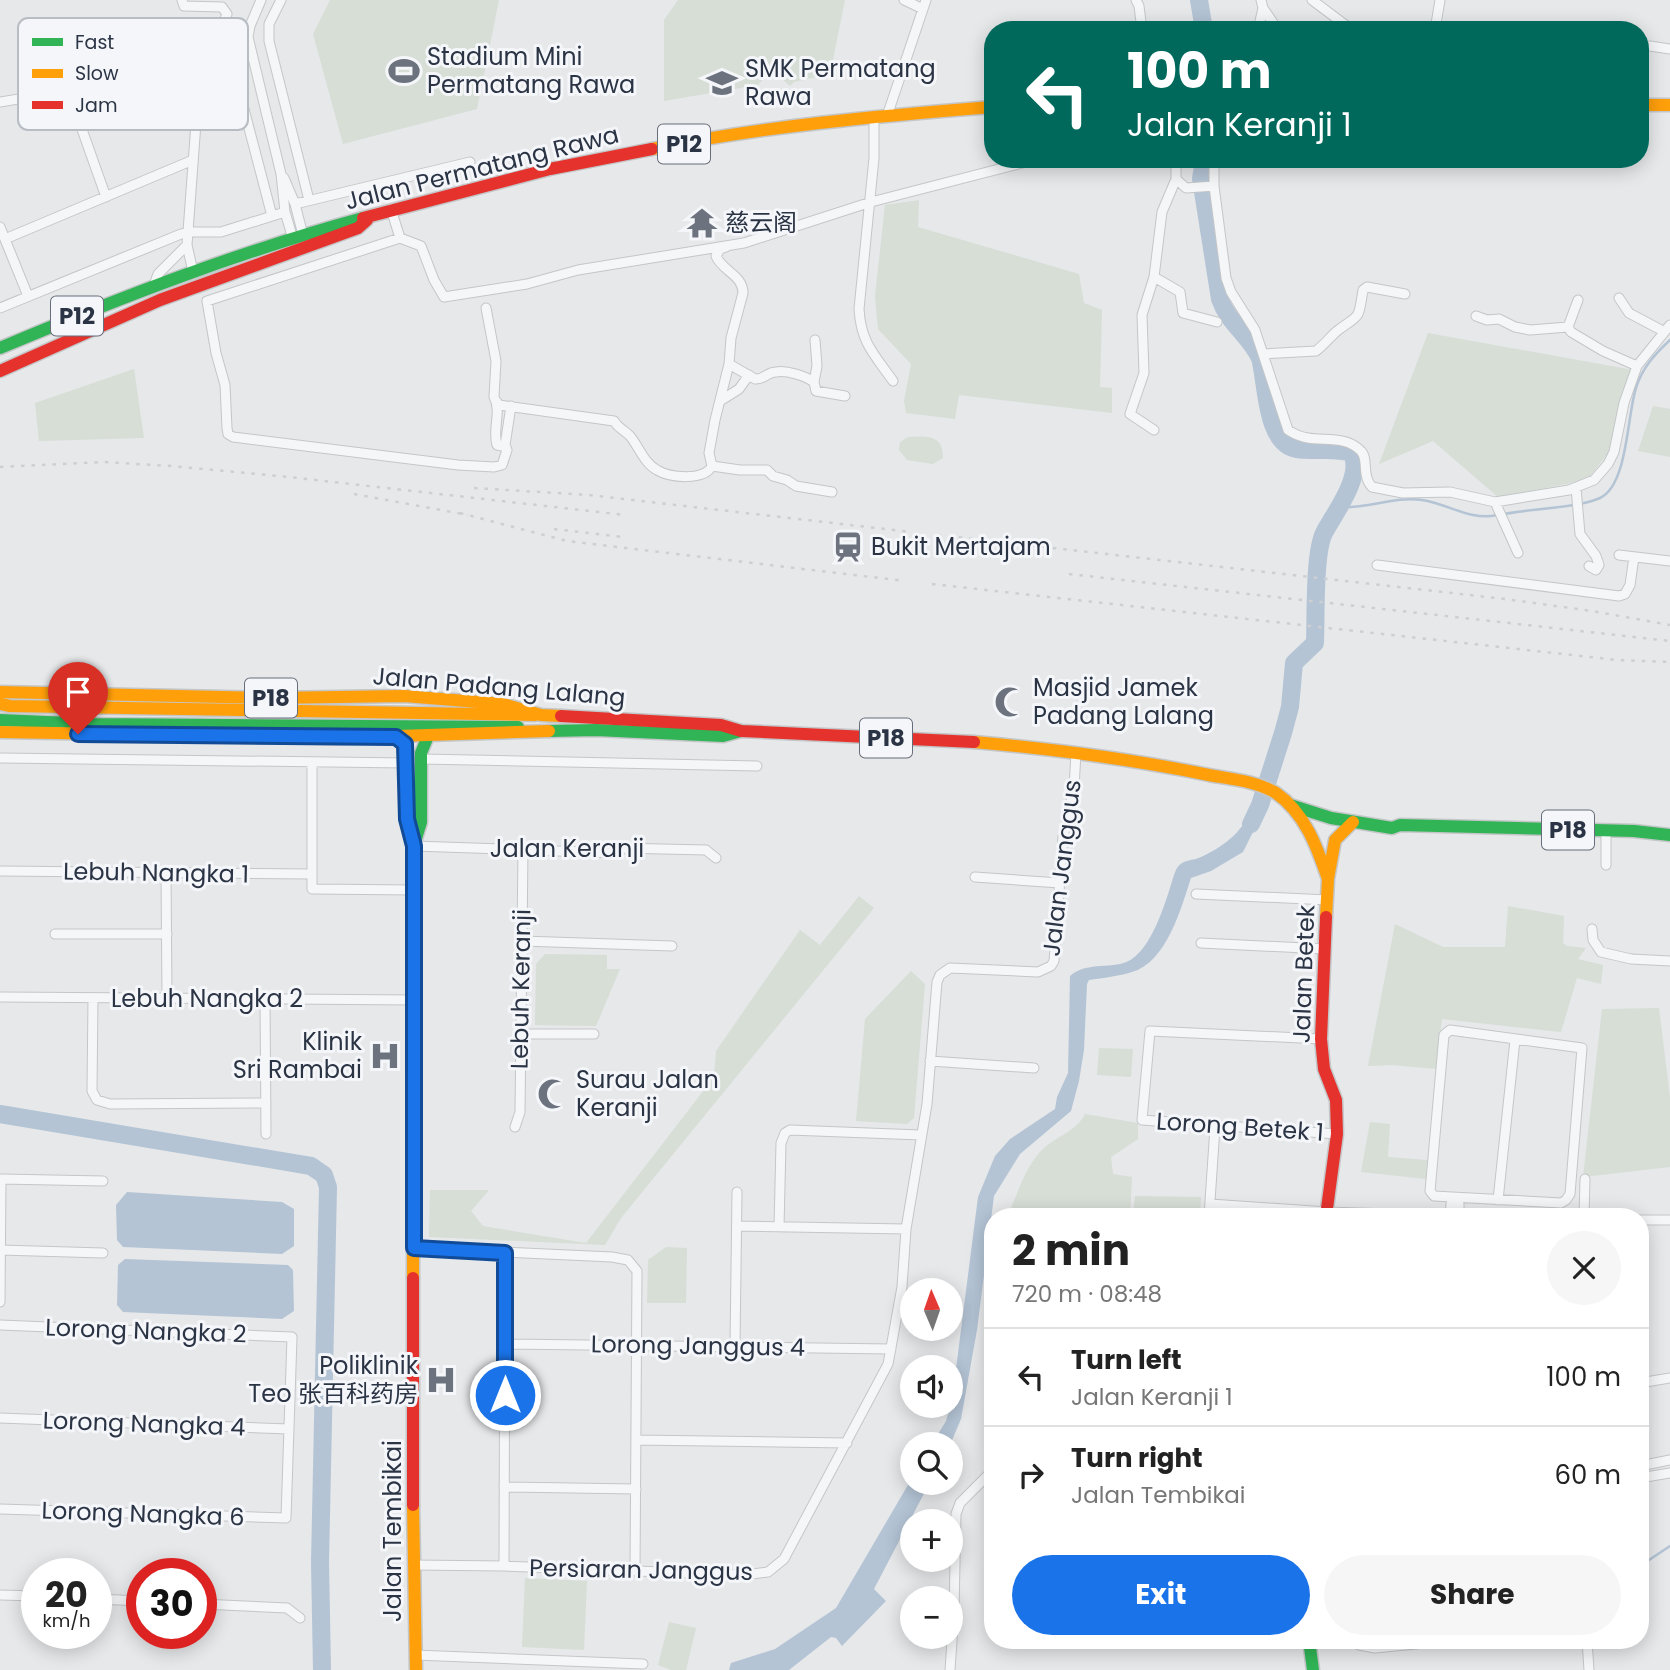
<!DOCTYPE html>
<html lang="en">
<head>
<meta charset="utf-8">
<style>
	:root { --surface:#fff; --page:#f6f6f6; --text:#222; --muted:#767676; --line:#e0e0e0; --accent:#1a73e8 }
	body { margin:0; font-family:Poppins,"Noto Sans SC",sans-serif; background:var(--page); color:var(--text); height:100vh; display:flex; flex-direction:column; font-size:26px; white-space:nowrap }
	* { box-sizing:border-box; margin:0 }
	p { font-size:23px; color:var(--muted) }
	.icon { flex:none; width:38px; height:38px; fill:none; stroke:currentColor; stroke-width:2; stroke-linecap:round; stroke-linejoin:round }
	.map { position:relative; flex:1; overflow:hidden }
	.side { position:absolute; left:984px; top:1208px; width:665px; height:441px; display:flex; flex-direction:column; background:var(--surface); border-radius:28px; box-shadow:0 4px 18px #0003 }
	.side>* { flex:none }
	.hud { position:absolute; left:984px; top:21px; width:665px; height:147px; border-radius:28px; box-shadow:0 4px 18px #0003; background:#00695c; color:#fff; overflow:hidden }
	.needle { width:46px; rotate:358deg }
	.tools { position:absolute; left:900px; top:1278px; display:grid; gap:14px }
	.tools a { display:grid; place-items:center; width:63px; height:63px; border-radius:50%; background:var(--surface); box-shadow:0 4px 18px #0003; font-size:35px }
	.speed { position:absolute; left:21px; top:1558px; display:flex; gap:14px; font-size:35px; font-weight:700; text-align:center }
	.speed>* { display:grid; place-content:center; width:91px; height:91px; border-radius:50%; background:var(--surface); box-shadow:0 4px 18px #0003; line-height:1 }
	.speed small { font-size:18px; font-weight:400 }
	.speed .limit { border:10px solid #d22; background:#fff; color:#111 }
	.pin { position:absolute; display:grid; place-items:center; width:60px; height:60px; color:#fff; margin:-72px -30px; border-radius:50% 50% 50% 0; rotate:-45deg; box-shadow:0 0 7px #0007 }
	.pin .icon { rotate:45deg }
	.me { position:absolute; width:77px; margin:-38px; rotate:0deg; stroke-linejoin:round; filter:drop-shadow(0 0 5px #0008) }
	.turn { display:flex; align-items:center; gap:24px; height:147px; padding:0 28px; font-size:32px }
	.turn .icon { width:91px; height:91px; stroke-width:2.5 }
	.turn b { display:block; font-size:49px; line-height:60px }
	.round { display:grid; place-items:center; flex:none; width:74px; height:74px; border-radius:37px; background:var(--page) }
	.summary { display:flex; align-items:center; justify-content:space-between; height:119px; padding:0 28px }
	h1 { font-size:42px; font-weight:700; line-height:52px }
	.action { display:flex; gap:14px; margin-top:auto; padding:14px 28px }
	.action a { flex:1; height:80px; border-radius:42px; background:var(--accent); color:#fff; font-size:28px; font-weight:700; line-height:80px; text-align:center }
	.action a+a { background:var(--page); color:var(--text) }
	ul { padding:0; list-style:none }
	li { display:flex; align-items:center; gap:21px; height:98px; padding:0 28px; border-top:2px solid var(--line) }
	li div { flex:1 }
	li b { display:block; font-size:26px }
	li em { font-style:normal }
	.map>svg:first-child { display:block }
	.green { fill:#d6ded6 }
	.water { fill:#b4c4d5 }
	.lines { fill:none; stroke-linecap:round; stroke-linejoin:round }
	.stream { stroke:#b4c4d5; stroke-width:2.5 }
	.river { stroke:#b4c4d5; stroke-width:18 }
	.street-casing { stroke:#c4c6c8; stroke-width:11 }
	.fast-casing { stroke:#c4c6c8; stroke-width:15 }
	.slow-casing { stroke:#c4c6c8; stroke-width:15 }
	.jam-casing { stroke:#c4c6c8; stroke-width:15 }
	.street { stroke:#f5f6f7; stroke-width:9 }
	.fast { stroke:#30b455; stroke-width:12 }
	.slow { stroke:#ff9f0a; stroke-width:12 }
	.jam { stroke:#e5322d; stroke-width:12 }
	.rail { stroke:#cecfd2; stroke-width:2.5; stroke-dasharray:3.5 7; stroke-linecap:butt }
	.route-casing { stroke:#114b97; stroke-width:18 }
	.route { stroke:#1a73e8; stroke-width:12 }
	.labels { text-anchor:middle; stroke-width:6; stroke-linejoin:round; paint-order:stroke }
	.shield { fill:#f4f6f9; stroke:#676e7b; stroke-width:2 }
	.shield-label { font-size:23px; font-weight:bold; fill:#2b3445 }
	.poi-label { font-size:24px; fill:#2b3445; stroke:#f4f6f9; text-anchor:start }
	.street-label { font-size:24px; fill:#2b3445; stroke:#f4f6f9 }
	.key { fill:#f4f6f9; stroke:#b8bcc3; stroke-width:2 }
	.key-label { font-size:19px; fill:#2b3445 }
</style>
</head>
<body>
<div class="map">
<svg width="1670" height="1670" viewBox="0 0 1670 1670">
	<rect width="100%" height="100%" fill="#e6e8ea"/>
	<!-- green -->
	<path class="green" d="M330 0H499L477 109 343 144 313 34Z
		M678 0H845L830 74 794 82 790 86 772 70 758 85 664 101V20Z
		M919 200 918 227 1079 274 1084 303 1102 310 1100 387 1112 388V413L959 395 955 419 906 413 904 401 911 364 878 329 875 296 885 205Z
		M1428 333 1639 371 1618 411 1609 452 1587 480 1498 497 1433 441 1379 464Z
		M134 369 144 438 39 441 35 403Z
		M1653 406 1670 409V457L1638 451Z
		M908 437C928 436 943 435 943 458L933 464 907 460 899 450 900 442Z
		M859 896 874 908 621 1218 605 1245 429 1237 430 1190H489L471 1211 483 1226 586 1243 714 1077 716 1051 800 930 820 945Z
		M1508 906 1564 916 1563 943 1567 946 1586 948 1578 959 1603 965 1601 984 1577 978 1561 1032 1442 1019 1436 1069 1392 1065 1368 1066 1395 924 1443 947H1505Z
		M545 954 607 955V969H620L596 1026 535 1025 536 964Z
		M911 971 925 984 914 1118 907 1124 856 1121 865 1019Z
		M1659 1008 1670 1097V1167L1583 1177 1602 1009Z
		M1099 1048 1133 1049 1131 1077 1097 1075Z
		M1085 1114 1138 1123V1139L1111 1157 1113 1174 1132 1177 1130 1216H1008C1017 1194 1026 1165 1043 1149 1058 1135 1076 1132 1085 1114Z
		M1370 1122 1390 1124 1388 1157 1427 1160 1426 1179 1361 1172Z
		M1135 1196 1201 1197 1200 1216H1133Z
		M666 1247 687 1248 686 1303H647L648 1260Z
		M525 1578 587 1581 584 1650 522 1647Z
		M669 1622 696 1628 686 1670H671L658 1665Z"/>
	<!-- water -->
	<path class="water" d="M1254 799 1267 804 1243 852 1211 871 1191 878C1181 908 1167 962 1132 972 1119 976 1103 978 1089 980L1087 984 1084 1050 1079 1081 1071 1111 1020 1154 994 1196 977 1330 961 1419 950 1445 932 1444 946 1421 952 1400 978 1197 995 1156 1010 1139 1055 1109 1057 1097 1068 1073 1070 976C1088 960 1114 971 1132 959 1151 946 1163 910 1170 888 1172 882 1174 873 1177 868 1183 859 1193 861 1201 857 1227 845 1248 828 1254 799Z
		M127 1192 282 1202 294 1209V1246L282 1254 123 1247 117 1240 116 1205Z
		M125 1259 288 1265 293 1270 294 1311 282 1319 123 1312 117 1305 118 1265Z
		M912 1478V1482H930L874 1589 886 1601 842 1646 836 1638 831 1637 789 1670H729L731 1663 775 1649 836 1608Z"/>
	<g class="lines">
		<!-- stream -->
		<path class="stream" d="M1340 507C1367 509 1395 496 1422 500 1449 504 1470 521 1497 515
			M1504 514C1529 509 1578 508 1600 498 1628 485 1627 415 1636 388 1642 368 1655 354 1670 340
			M1640 1566 1670 1546"/>
		<!-- river -->
		<path class="river" d="M1199 0 1204 30
			M1204 159 1201 179 1220 299C1228 323 1250 336 1260 358 1267 383 1265 444 1297 449 1315 452 1335 447 1352 453 1363 477 1335 512 1324 533 1314 553 1316 618 1315 643L1294 663 1290 707 1283 733 1260 805 1251 824
			M0 1114 311 1166 324 1175 328 1187 320 1562 322 1670"/>
		<!-- street casing -->
		<g class="street-casing">
			<path id="street" d="M182 0 184 6 222 7 227 14 205 68 198 96 187 245 193 272
				M261 0 250 26 248 37 281 174 285 212 293 239
				M281 0 269 24V41L309 200
				M904 0 923 9
				M1136 0 1139 6 1142 30
				M1261 0 1263 8 1278 30
				M1312 0 1352 30
				M1258 30 1263 8
				M1435 30 1440 0
				M1650 46 1670 49
				M68 90 106 197
				M239 90 272 216
				M0 102 205 68
				M887 116 926 0
				M874 118V158L859 309C861 343 874 354 893 381
				M1176 159V179L1186 188 1214 186
				M1214 159V186L1226 278 1231 292 1255 330 1288 430C1294 434 1301 437 1308 438 1326 441 1347 436 1361 451 1369 459 1361 475 1372 487L1403 493 1450 492 1495 502 1569 490 1594 480 1608 464 1614 452 1624 403 1637 366 1670 325
				M284 178 295 204 303 235
				M295 204 470 162
				M391 209 400 238
				M0 227 28 296
				M5 239 193 160
				M1154 277 1180 292 1183 313 1217 322
				M154 285 158 274 187 245
				M1619 298 1629 313 1663 331
				M1578 300 1568 327 1571 332 1603 351 1637 366
				M0 308 181 234 189 232H221L285 212
				M486 308 496 361 494 397C502 412 492 429 497 445L502 446 505 445 511 406
				M1476 316 1487 320 1499 319 1515 327 1530 330 1568 327
				M815 340 817 366 814 382 816 391 845 396
				M1263 354 1316 351C1324 345 1330 337 1337 331 1361 313 1358 321 1363 290L1367 287 1405 294
				M729 364 755 379C764 380 767 372 776 372 787 370 805 376 814 382
				M720 401 739 389 749 375
				M497 402 499 405 614 421C618 428 624 430 630 436 639 447 644 463 657 470 670 478 704 481 712 466
				M1154 430 1130 414 1144 373 1142 315 1154 277 1162 212 1176 179
				M505 445 507 450 502 465 494 467 458 465 233 437 228 434 227 428 225 385 216 353 207 301 400 238 421 246 434 280 444 297 527 284 578 270 744 243 871 202 1038 159
				M712 466 709 453 715 420 729 364 731 338 743 293C743 275 722 271 716 256L720 249 726 247
				M712 466 740 470H767L773 476 787 480 796 486 832 492
				M1576 488 1580 534 1596 556 1599 565 1596 570 1589 566
				M1495 502 1518 553
				M1619 555 1670 561
				M1377 565 1619 596 1625 594 1630 585 1634 557
				M0 758 407 763
				M421 759 757 766
				M312 763V889L414 890
				M414 846 614 853 619 848 706 850 716 858
				M1606 865V830
				M0 871 312 874
				M166 873 167 998
				M975 877 1060 883
				M1196 894 1328 900
				M1592 929 1593 940 1601 952 1631 959 1670 961
				M55 934H167
				M522 941 672 946
				M1201 943 1325 949
				M0 997 414 1000
				M93 998 92 1091 97 1100 110 1104 266 1103
				M265 999 266 1134
				M1450 1030 1582 1048 1570 1194 1566 1200 1561 1203 1434 1196 1430 1191 1444 1035Z
				M521 1034H594
				M1321 1039 1150 1031 1142 1120 1337 1134
				M930 1061 1034 1068
				M515 1127 520 1112 523 850
				M1498 1200 1515 1040
				M1210 1204 1327 1212 1452 1216
				M1209 1216 1215 1127
				M1450 1216 1451 1204
				M1459 1216V1204
				M1584 1216 1585 1179
				M1640 1220H1670
				M737 1226 906 1229
				M779 1227 781 1143 785 1133 790 1130 921 1135
				M414 1248 612 1257 628 1260 637 1271 635 1571
				M0 1250 103 1253
				M0 1302 1 1179 103 1181
				M0 1325 292 1337 286 1518 0 1509
				M505 1344 891 1349
				M735 1346 737 1192
				M1640 1383 1670 1378
				M0 1418 289 1429
				M636 1440 847 1443
				M1640 1466 1670 1460
				M1640 1478 1670 1473
				M504 1487 636 1489
				M413 1565 504 1566 744 1575 768 1572 784 1559 888 1364 902 1287 906 1229 927 1104 937 982 940 975 950 968 1038 972 1051 966 1054 961 1063 837 1074 788 1076 753
				M504 1566 505 1253
				M0 1595 37 1596
				M96 1599 142 1601
				M201 1604 287 1608 300 1618
				M1587 1640 1589 1670
				M1359 1645 1375 1648 1455 1640
				M415 1655 643 1664
				M950 1670 954 1611 956 1514 960 1503 992 1471"/>
		</g>
		<!-- fast casing -->
		<g class="fast-casing">
			<path id="fast" d="M0 348C119 298 238 252 363 218
				M0 720 93 724 518 727
				M549 731 596 730 723 736 741 731
				M1290 805 1331 818 1392 828 1400 825 1634 831 1670 835
				M414 845 421 822V753L428 736
				M1309 1640 1313 1670"/>
		</g>
		<!-- slow casing -->
		<g class="slow-casing">
			<path id="slow" d="M1640 105H1670
				M652 149C764 126 878 116 992 107
				M0 692 271 698 404 696 503 704 541 715 561 716
				M0 704 10 706 535 715
				M0 732 338 738 549 731
				M396 737 405 744 406 749 407 819 414 846 413 1278
				M974 742C1053 749 1131 759 1209 775 1231 779 1256 781 1276 793 1305 813 1317 847 1328 879
				M1326 917 1328 879 1335 840 1353 822
				M413 1505 416 1670"/>
		</g>
		<!-- jam casing -->
		<g class="jam-casing">
			<path id="jam" d="M363 218 550 169 652 149
				M0 371 160 300 358 228 367 220
				M561 716 721 725 741 731 974 742
				M1326 1216 1337 1134 1336 1100 1324 1069 1321 1039 1326 917
				M413 1505V1278"/>
		</g>
		<!-- street -->
		<use href="#street" class="street"/>
		<!-- fast -->
		<use href="#fast" class="fast"/>
		<!-- slow -->
		<use href="#slow" class="slow"/>
		<!-- jam -->
		<use href="#jam" class="jam"/>
		<!-- rail -->
		<path class="rail" d="M0 467 104 462 171 466 289 477 625 515
			M474 488 589 495 911 532
			M354 494 468 515
			M460 513 567 541 905 581
			M554 529 623 537
			M938 535 1505 599 1592 611 1670 625
			M1069 574 1670 641
			M932 584 1617 660 1670 662"/>
	</g>
	<g class="lines">
		<!-- route casing -->
		<g class="route-casing">
			<path id="route" d="M78 734 396 737 405 744 407 819 414 846V1248L505 1253V1395"/>
		</g>
		<!-- route -->
		<use href="#route" class="route"/>
	</g>
	<!-- icons -->
	<defs>
		<g id="stadium-bare" transform="scale(2.415)"><path d="M0-5a6.5 5 0 1 0 0 10a6.5 5 0 1 0 0-10ZM-3.5-1.8h7v3.6h-7Z" fill="#6c737f" stroke="#f4f6f9" stroke-width="2.5" paint-order="stroke"/></g>
		<g id="school-bare" transform="scale(2.415)"><path d="M0-5L7-2L0 1L-7-2ZM-4 1L0 2.5L4 1V4Q0 6-4 4Z" fill="#6c737f" stroke="#f4f6f9" stroke-width="2.5" paint-order="stroke"/></g>
		<g id="temple-bare" transform="scale(2.415)"><path d="M0-6L5-2H3V0L6.5 2.5H4V6H1.5V3h-3V6H-4V2.5H-6.5L-3 0V-2H-5Z" fill="#6c737f" stroke="#f4f6f9" stroke-width="2.5" paint-order="stroke"/></g>
		<g id="station-bare" transform="scale(2.415)"><path d="M-3-6H3Q5-6 5-4V2Q5 4 3 4L4.5 6H3L1.5 4h-3L-3 6H-4.5L-3 4Q-5 4-5 2V-4Q-5-6-3-6ZM-3.5-4v3h7v-3ZM-3.5 1v1.5H-2V1ZM2 1v1.5H3.5V1Z" fill="#6c737f" stroke="#f4f6f9" stroke-width="2.5" paint-order="stroke"/></g>
		<g id="mosque-bare" transform="scale(2.415)"><path d="M3.5-4.9A6 6 0 1 0 3.5 4.9A5 5 0 1 1 3.5-4.9Z" fill="#6c737f" stroke="#f4f6f9" stroke-width="2.5" paint-order="stroke"/></g>
		<g id="hospital-bare" transform="scale(2.415)"><path d="M-5-5h3v3.5h4V-5h3V5h-3V1.5h-4V5h-3Z" fill="#6c737f" stroke="#f4f6f9" stroke-width="2.5" paint-order="stroke"/></g>
	</defs>
	<g fill-rule="evenodd">
		<use href="#stadium-bare" x="404" y="71"/>
		<use href="#school-bare" x="722" y="83"/>
		<use href="#temple-bare" x="702" y="223"/>
		<use href="#station-bare" x="848" y="547"/>
		<use href="#mosque-bare" x="1010" y="702"/>
		<use href="#hospital-bare" x="385" y="1056"/>
		<use href="#mosque-bare" x="553" y="1094"/>
		<use href="#hospital-bare" x="441" y="1380"/>
	</g>
	<g class="labels">
		<!-- shield labels -->
		<g class="shield">
			<rect x="658" y="124.5" width="52" height="39" rx="5"/>
			<rect x="51" y="296.5" width="52" height="39" rx="5"/>
			<rect x="245" y="678.5" width="52" height="39" rx="5"/>
			<rect x="860" y="718.5" width="52" height="39" rx="5"/>
			<rect x="1542" y="810.5" width="52" height="39" rx="5"/>
		</g>
		<g class="shield-label">
			<text x="684" y="152">P12</text>
			<text x="77" y="324">P12</text>
			<text x="271" y="706">P18</text>
			<text x="886" y="746">P18</text>
			<text x="1568" y="838">P18</text>
		</g>
		<!-- poi labels -->
		<g class="poi-label">
			<text x="427" y="65">Stadium Mini<tspan x="427" dy="28">Permatang Rawa</tspan></text>
			<text x="745" y="77">SMK Permatang<tspan x="745" dy="28">Rawa</tspan></text>
			<text x="725" y="231">慈云阁</text>
			<text x="871" y="555">Bukit Mertajam</text>
			<text x="1033" y="696">Masjid Jamek<tspan x="1033" dy="28">Padang Lalang</tspan></text>
			<text x="362" y="1050" text-anchor="end">Klinik<tspan x="362" dy="28">Sri Rambai</tspan></text>
			<text x="576" y="1088">Surau Jalan<tspan x="576" dy="28">Keranji</tspan></text>
			<text x="418" y="1374" text-anchor="end">Poliklinik<tspan x="418" dy="28">Teo 张百科药房</tspan></text>
		</g>
		<!-- street labels -->
		<g class="street-label">
			<text transform="translate(482 168) rotate(-14)" y="8">Jalan Permatang Rawa</text>
			<text transform="translate(499 687) rotate(5)" y="8">Jalan Padang Lalang</text>
			<text x="567" y="857">Jalan Keranji</text>
			<text transform="translate(1062 868) rotate(-83)" y="8">Jalan Janggus</text>
			<text transform="translate(156 873) rotate(1)" y="8">Lebuh Nangka 1</text>
			<text transform="translate(1304 974) rotate(-88)" y="8">Jalan Betek</text>
			<text transform="translate(521 989) rotate(-89)" y="8">Lebuh Keranji</text>
			<text x="207" y="1007">Lebuh Nangka 2</text>
			<text transform="translate(1240 1127) rotate(4)" y="8">Lorong Betek 1</text>
			<text transform="translate(146 1331) rotate(2)" y="8">Lorong Nangka 2</text>
			<text transform="translate(698 1346) rotate(1)" y="8">Lorong Janggus 4</text>
			<text transform="translate(144 1424) rotate(2)" y="8">Lorong Nangka 4</text>
			<text transform="translate(143 1514) rotate(2)" y="8">Lorong Nangka 6</text>
			<text transform="translate(393 1531) rotate(-90)" y="8">Jalan Tembikai</text>
			<text transform="translate(641 1570) rotate(1)" y="8">Persiaran Janggus</text>
		</g>
	</g>
	<!-- legend -->
	<rect x="18" y="18" width="230" height="112" rx="10" class="key"/>
	<rect x="32" y="38" width="31" height="8" fill="#30b455"/>
	<rect x="32" y="69" width="31" height="9" fill="#ff9f0a"/>
	<rect x="32" y="101" width="31" height="8" fill="#e5322d"/>
	<g class="key-label">
		<text x="75" y="49">Fast</text>
		<text x="75" y="80">Slow</text>
		<text x="75" y="112">Jam</text>
	</g>
</svg>
<div class="tools">
<a><svg class="needle" viewBox="-14 -14 28 28"><path d="M0-13l5 13h-10z" fill="#e53935"/><path d="M0 13l5-13h-10z" fill="#767676"/></svg></a>
<a><svg class="icon" aria-label="sound" viewBox="0 0 24 24"><path d="M4 9h4l5-4v14l-5-4H4zM17 9q2 3 0 6"/></svg></a>
<a><svg class="icon" aria-label="search" viewBox="0 0 24 24"><circle cx="10" cy="10" r="6"/><path d="M15 15l6 6"/></svg></a>
<a>+</a>
<a>−</a>
</div>
<div class="speed"><div>20<small>km/h</small></div><div class="limit">30</div></div>
<div class="pin" style="left:78px;top:734px;background:#d93025"><svg class="icon" aria-label="arrive" viewBox="0 0 24 24"><path d="M6 21V4h12l-3 4 3 4H6"/></svg></div>
<svg class="me" style="left:505px;top:1395px" viewBox="-20 -20 40 40"><circle r="17" fill="#1a73e8" stroke="#fff" stroke-width="3"/><path d="M0-11L8 9 0 5-8 9z" fill="#fff"/></svg>
<div class="hud">
<div class="turn"><svg class="icon" aria-label="left" viewBox="0 0 24 24"><path d="M17 20v-9H6M10 6l-5 5 5 5"/></svg><div><b>100 m</b>Jalan Keranji 1</div></div>
</div>
<section class="side">
<div class="summary"><div><h1>2 min</h1><p>720 m · 08:48</p></div><a class="round"><svg class="icon" aria-label="close" viewBox="0 0 24 24"><path d="M6 6l12 12M18 6L6 18"/></svg></a></div>
<ul>
<li><svg class="icon" aria-label="left" viewBox="0 0 24 24"><path d="M17 20v-9H6M10 6l-5 5 5 5"/></svg><div><b>Turn left</b><p>Jalan Keranji 1</p></div><em>100 m</em></li>
<li><svg class="icon" aria-label="right" viewBox="0 0 24 24"><path d="M7 20v-9h11M14 6l5 5-5 5"/></svg><div><b>Turn right</b><p>Jalan Tembikai</p></div><em>60 m</em></li>
</ul>
<div class="action"><a>Exit</a><a>Share</a></div>
</section>
</div>
</body>
</html>
